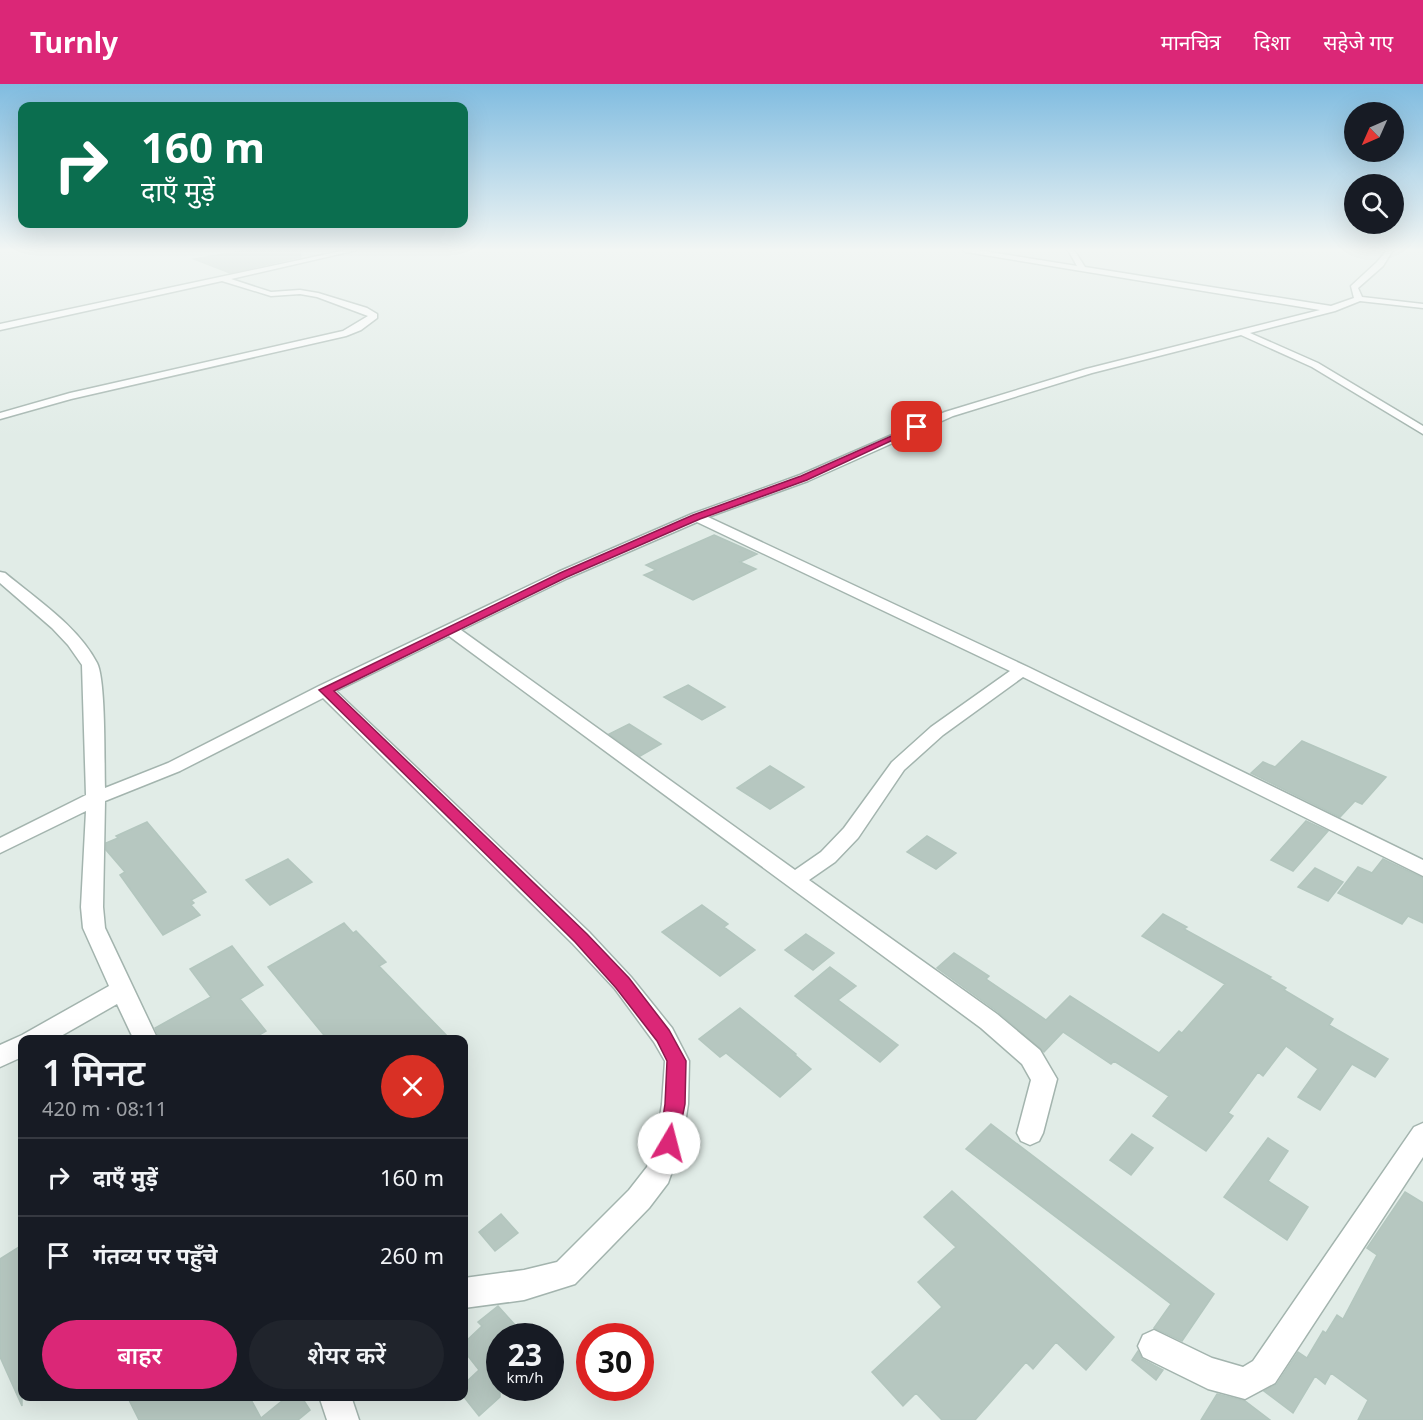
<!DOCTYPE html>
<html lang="hi">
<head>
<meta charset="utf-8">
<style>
	:root { --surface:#171b24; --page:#20242c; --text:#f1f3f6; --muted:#9ea1a6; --line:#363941; --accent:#db2777 }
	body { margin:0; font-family:"Noto Sans","Noto Sans Devanagari",sans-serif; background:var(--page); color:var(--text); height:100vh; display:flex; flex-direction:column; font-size:22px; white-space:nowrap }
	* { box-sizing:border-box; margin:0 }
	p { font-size:20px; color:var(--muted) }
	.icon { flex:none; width:33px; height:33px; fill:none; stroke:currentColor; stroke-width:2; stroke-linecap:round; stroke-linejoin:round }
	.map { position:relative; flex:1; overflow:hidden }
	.sheet { position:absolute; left:18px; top:951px; width:450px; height:366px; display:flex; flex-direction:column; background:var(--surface); border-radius:12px; box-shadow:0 6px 24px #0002 }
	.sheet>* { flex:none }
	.top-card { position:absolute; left:18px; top:18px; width:450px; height:126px; border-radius:12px; box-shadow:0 6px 24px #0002; background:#0b6e4f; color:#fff; overflow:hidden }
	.needle { width:39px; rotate:225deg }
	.buttons { position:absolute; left:1344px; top:18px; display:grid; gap:12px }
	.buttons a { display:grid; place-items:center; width:60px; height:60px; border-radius:50%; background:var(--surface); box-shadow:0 6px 24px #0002; font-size:30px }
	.speed { position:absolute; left:486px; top:1239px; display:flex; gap:12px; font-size:30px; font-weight:700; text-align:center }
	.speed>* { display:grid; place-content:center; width:78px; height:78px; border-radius:50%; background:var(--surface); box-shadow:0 6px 24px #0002; line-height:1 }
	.speed small { font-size:15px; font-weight:400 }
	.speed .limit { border:9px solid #d22; background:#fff; color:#111 }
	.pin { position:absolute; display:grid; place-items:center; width:51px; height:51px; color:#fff; margin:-26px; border-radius:12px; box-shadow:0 3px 9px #0006 }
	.me { position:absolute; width:66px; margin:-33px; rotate:8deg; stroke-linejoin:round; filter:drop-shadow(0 0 4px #0008) }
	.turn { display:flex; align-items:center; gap:21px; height:126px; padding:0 24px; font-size:27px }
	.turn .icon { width:78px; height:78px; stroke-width:2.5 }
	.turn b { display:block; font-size:42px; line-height:51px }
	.round { display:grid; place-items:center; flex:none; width:63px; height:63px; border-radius:32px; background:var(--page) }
	.overview { display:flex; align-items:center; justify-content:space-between; height:102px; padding:0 24px }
	h1 { font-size:36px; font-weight:600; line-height:45px }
	.button { display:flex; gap:12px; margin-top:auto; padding:12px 24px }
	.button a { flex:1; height:69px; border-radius:36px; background:var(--accent); color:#fff; font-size:24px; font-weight:600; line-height:69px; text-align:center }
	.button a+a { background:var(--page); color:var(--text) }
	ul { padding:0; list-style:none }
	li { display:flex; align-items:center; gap:18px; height:78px; padding:0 24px; border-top:2px solid var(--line) }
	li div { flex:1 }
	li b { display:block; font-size:22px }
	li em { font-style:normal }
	header { display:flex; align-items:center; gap:36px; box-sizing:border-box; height:84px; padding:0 30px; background:var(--accent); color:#fff }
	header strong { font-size:28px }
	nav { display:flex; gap:33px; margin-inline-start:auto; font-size:21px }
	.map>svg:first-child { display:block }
	.building { fill:#b6c7c0; stroke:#b3c6be; stroke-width:1.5 }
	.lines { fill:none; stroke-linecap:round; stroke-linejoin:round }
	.street-casing { stroke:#a3b4ae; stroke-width:3 }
	.street { fill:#fff; fill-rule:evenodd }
	.route { fill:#db2777; stroke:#8e194d; stroke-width:1.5 }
</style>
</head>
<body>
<header>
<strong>Turnly</strong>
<nav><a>मानचित्र</a><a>दिशा</a><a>सहेजे गए</a></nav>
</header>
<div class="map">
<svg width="1423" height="1336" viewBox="0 0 1423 1336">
	<rect width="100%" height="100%" fill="#e1ece7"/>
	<!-- building -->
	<path class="building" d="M247 166H300L301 173 230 189 194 175Z
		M714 451 757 470 740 478 756 485 693 516 644 491 656 486 646 481Z
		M688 601 725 623 702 636 664 613Z
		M629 640 661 660 640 672 609 650Z
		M1302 657 1386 693 1362 720 1355 717 1340 733 1251 689 1263 678 1275 683Z
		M770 682 804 703 770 725 737 704Z
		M1306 737 1328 747 1293 787 1271 776Z
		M147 738 206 808 191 816 194 819 191 821 200 831 163 851 120 791 125 788 106 766V759L118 754 116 752Z
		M927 752 956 769 936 785 907 768Z
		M288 775 312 798 270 821 246 796Z
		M1383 775 1423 794V839L1408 832 1402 840 1338 809 1358 783 1372 789Z
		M1315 784 1343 798 1328 817 1298 803Z
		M702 821 728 840 724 843 755 866 720 892 662 848Z
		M1163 830 1187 843 1184 845 1271 893 1269 894 1286 904 1284 906 1333 935 1329 941 1388 975 1375 993 1352 980 1320 1026 1298 1013 1318 985 1286 962 1263 992 1258 988 1228 1029 1233 1032 1206 1067 1153 1032 1169 1012 1114 977 1111 980 1063 948 1044 968 998 928 937 884 954 869 989 892 986 895 1046 936 1070 912 1159 969 1179 947 1182 949 1225 900 1142 852Z
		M344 839 353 849 356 847 386 878 379 882 451 956H328L268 883Z
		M806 850 834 869 813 886 785 866Z
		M232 862 263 901 240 915 266 947 251 956H160L155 944 211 913 190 885Z
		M830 883 856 902 838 916 898 961 880 978 795 912Z
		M740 924 796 970 795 971 811 985 780 1013 726 969 720 973 699 955Z
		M991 1040 1214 1210 1182 1257 1154 1244 1171 1220 966 1065Z
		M1132 1050 1153 1064 1131 1091 1110 1076Z
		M1268 1054 1288 1067 1268 1097 1308 1123 1287 1156 1224 1113Z
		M952 1107 1114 1253 1086 1286 1056 1258 1033 1285 1026 1278 975 1336H942L916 1309 903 1322 872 1288 942 1223 918 1198 956 1163 924 1133Z
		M1405 1108 1423 1119V1336H1358L1368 1316 1331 1289 1325 1300 1315 1292 1293 1329 1264 1307 1277 1300 1298 1268 1307 1274 1323 1247 1326 1249 1337 1231 1343 1235 1377 1171 1367 1164Z
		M501 1130 518 1149 495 1167 479 1148Z
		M22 1161V1322L0 1273V1175Z
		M498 1222 525 1252H500V1313L479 1332 464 1313V1300L479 1286 464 1267V1259L482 1242 478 1238Z
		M1138 1267 1142 1275 1163 1286 1156 1296 1132 1276Z
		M1217 1310 1245 1317 1270 1336H1201Z
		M127 1312H249L261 1334 288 1312H301L310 1326 298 1336H139Z"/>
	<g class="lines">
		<!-- street casing -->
		<g class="street-casing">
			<path id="street" d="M346 166H357L231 195 271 208 300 206 318 209 367 224 377 230V234L361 246 346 252 71 315 0 335V329L70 309 343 247 368 232 317 213 300 210 271 212 222 197 0 246V240Z
				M963 166H977L1077 182 1068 166H1074L1085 183 1331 222 1354 214 1351 202 1377 178 1387 166H1393L1383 182 1358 204 1362 213 1423 220V224L1360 217 1335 227 1250 249 1318 279 1423 342V350L1312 283 1241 251 1092 289 953 332 808 397 708 433 1028 583 1423 776V792L1023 593 943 651 904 686 858 754 835 778 809 796 997 930 1040 966 1057 995 1043 1049 1039 1057 1030 1061 1021 1057 1017 1049 1031 996 1022 980 981 944 449 552 336 607 589 848 631 893 672 944 689 977 688 1020 682 1059 668 1099 649 1124 575 1200 524 1216 464 1224V1194L524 1186 557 1178 629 1106 647 1083 656 1059 662 1020 665 977 654 958 615 905 573 860 323 614 180 687 105 717 103 823 105 844 158 956H134L117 920 54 956H22V973L0 983V961L22 951 109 902 83 844 81 823 86 727 0 769V754L86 711 82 581 68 561 52 544 0 499V488L5 489C36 515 78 542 97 579 106 596 104 680 105 704L168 679 319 602 558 488 692 430 800 391 945 328 1086 285 1320 226 966 168ZM697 438 1010 587 931 643 892 678 844 744 821 768 795 786 461 546 568 494Z
				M1423 1039V1073L1275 1299 1245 1315 1208 1305 1143 1273 1138 1262 1143 1251 1154 1246 1212 1274 1243 1283 1253 1277 1414 1043Z
				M319 1312H351L359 1336H327Z"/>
		</g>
		<!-- street -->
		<use href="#street" class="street"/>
	</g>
	<!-- sky -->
	<linearGradient id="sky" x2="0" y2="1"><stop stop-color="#80bce0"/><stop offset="0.47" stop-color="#f2f6f4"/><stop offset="1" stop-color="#f2f6f4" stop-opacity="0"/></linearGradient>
	<rect width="1423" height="353" fill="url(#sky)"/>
	<!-- route -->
	<path class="route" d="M914 342 921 343 807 396 700 435 567 493 334 607 587 850 629 894 669 946 686 977 685 1020 676 1065 669 1068 662 1065 659 1059 665 1020 667 977 657 957 616 904 575 858 319 606 560 489 693 431 801 392Z"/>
</svg>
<div class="buttons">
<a><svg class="needle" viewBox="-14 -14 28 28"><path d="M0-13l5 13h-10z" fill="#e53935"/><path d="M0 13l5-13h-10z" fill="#9ea1a6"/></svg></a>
<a><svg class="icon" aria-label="search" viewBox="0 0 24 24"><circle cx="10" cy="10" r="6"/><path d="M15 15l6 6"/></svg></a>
</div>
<div class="speed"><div>23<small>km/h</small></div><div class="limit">30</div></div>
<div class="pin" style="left:917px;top:343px;background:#d93025"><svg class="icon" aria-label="arrive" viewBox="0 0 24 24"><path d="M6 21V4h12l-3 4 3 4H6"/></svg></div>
<svg class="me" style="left:669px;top:1059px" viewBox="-20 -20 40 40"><circle r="19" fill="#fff"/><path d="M0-13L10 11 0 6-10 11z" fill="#db2777"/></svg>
<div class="top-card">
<div class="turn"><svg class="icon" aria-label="right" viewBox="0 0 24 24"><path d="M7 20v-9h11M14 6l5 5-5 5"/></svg><div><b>160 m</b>दाएँ मुड़ें</div></div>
</div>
<section class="sheet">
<div class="overview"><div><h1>1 मिनट</h1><p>420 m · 08:11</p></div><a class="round" style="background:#d93025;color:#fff"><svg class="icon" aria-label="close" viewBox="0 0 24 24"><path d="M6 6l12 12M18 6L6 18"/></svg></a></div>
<ul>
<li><svg class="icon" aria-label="right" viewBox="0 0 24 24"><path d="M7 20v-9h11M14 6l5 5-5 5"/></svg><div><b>दाएँ मुड़ें</b></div><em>160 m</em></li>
<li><svg class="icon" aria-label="arrive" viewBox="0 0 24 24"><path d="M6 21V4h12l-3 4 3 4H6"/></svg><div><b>गंतव्य पर पहुँचे</b></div><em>260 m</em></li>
</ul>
<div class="button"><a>बाहर</a><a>शेयर करें</a></div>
</section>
</div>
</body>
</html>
